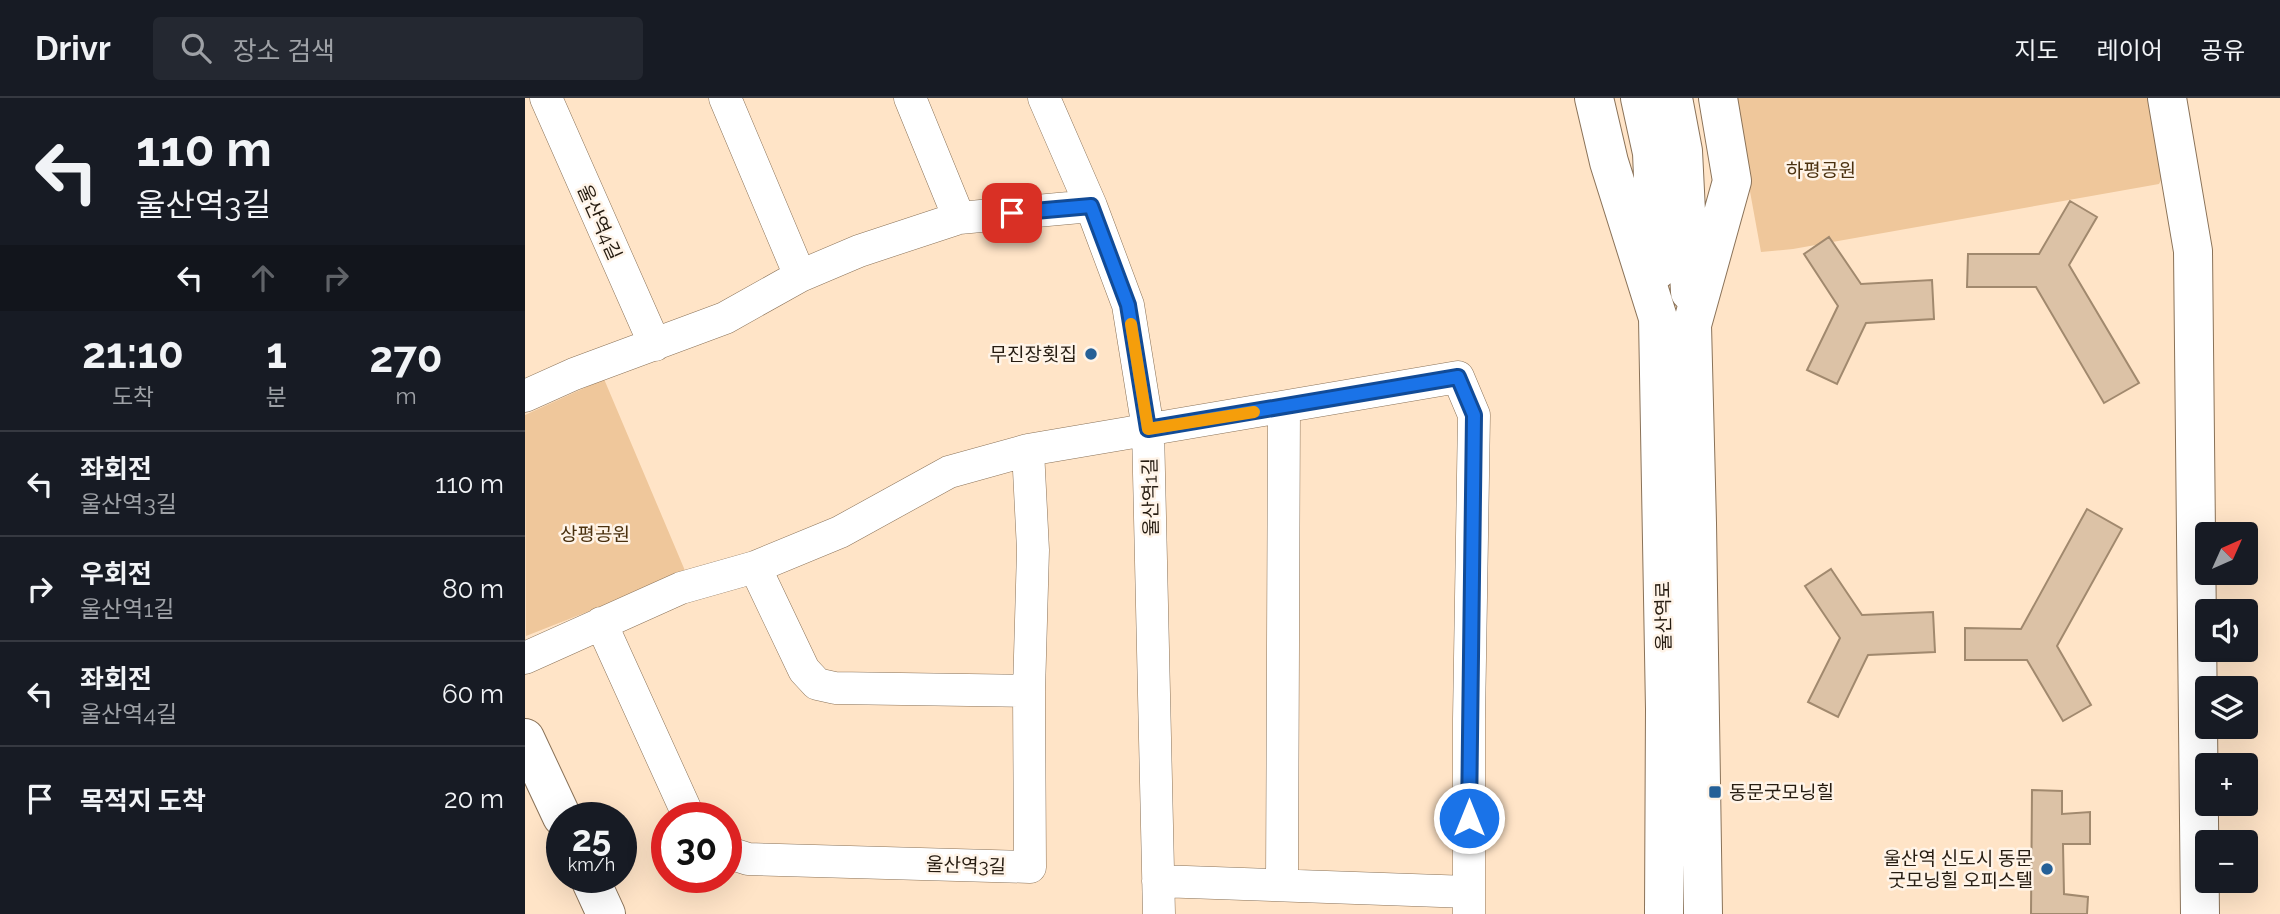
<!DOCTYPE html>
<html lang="ko">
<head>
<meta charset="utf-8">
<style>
	:root { --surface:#171b24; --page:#242831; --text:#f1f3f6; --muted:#9ea1a6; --line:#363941 }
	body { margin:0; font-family:Raleway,"Noto Sans KR",sans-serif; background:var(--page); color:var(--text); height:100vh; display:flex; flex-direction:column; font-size:26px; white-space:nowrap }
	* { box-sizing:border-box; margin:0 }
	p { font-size:23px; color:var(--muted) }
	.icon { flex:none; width:38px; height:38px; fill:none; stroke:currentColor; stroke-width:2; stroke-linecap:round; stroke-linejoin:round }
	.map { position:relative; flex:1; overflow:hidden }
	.details { display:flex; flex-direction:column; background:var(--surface); width:525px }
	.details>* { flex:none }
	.guide { background:#171b24; color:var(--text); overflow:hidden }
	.needle { width:46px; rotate:45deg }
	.fabs { position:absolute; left:1670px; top:424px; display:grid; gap:14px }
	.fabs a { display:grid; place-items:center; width:63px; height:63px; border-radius:7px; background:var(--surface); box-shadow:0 7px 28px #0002; font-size:35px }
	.speed { position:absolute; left:21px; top:704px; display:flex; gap:14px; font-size:35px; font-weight:700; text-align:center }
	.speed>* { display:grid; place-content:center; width:91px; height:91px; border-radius:50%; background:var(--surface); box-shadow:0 7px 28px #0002; line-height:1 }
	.speed small { font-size:18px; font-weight:400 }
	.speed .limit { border:10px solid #d22; background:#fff; color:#111 }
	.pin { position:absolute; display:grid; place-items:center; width:60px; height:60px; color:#fff; margin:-30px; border-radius:14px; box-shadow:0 4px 10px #0006 }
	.me { position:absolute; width:77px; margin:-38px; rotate:0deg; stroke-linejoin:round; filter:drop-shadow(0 0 5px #0008) }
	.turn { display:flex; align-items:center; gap:24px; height:147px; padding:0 21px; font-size:32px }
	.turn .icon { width:91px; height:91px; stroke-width:2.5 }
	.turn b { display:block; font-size:49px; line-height:60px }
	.lanes { display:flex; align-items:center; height:66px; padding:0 21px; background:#0003; justify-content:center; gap:35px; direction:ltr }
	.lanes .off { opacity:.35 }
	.eta { display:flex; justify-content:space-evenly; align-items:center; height:119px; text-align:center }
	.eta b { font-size:42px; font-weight:700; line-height:49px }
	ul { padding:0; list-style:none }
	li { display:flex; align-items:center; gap:21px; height:105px; padding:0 21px; border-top:2px solid var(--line) }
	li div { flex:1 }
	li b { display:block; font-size:26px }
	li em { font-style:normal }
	header { display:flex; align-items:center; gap:42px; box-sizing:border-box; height:98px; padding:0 35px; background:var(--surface); border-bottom:2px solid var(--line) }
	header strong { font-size:33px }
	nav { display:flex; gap:38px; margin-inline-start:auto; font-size:24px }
	.search { width:490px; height:63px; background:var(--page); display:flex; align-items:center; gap:18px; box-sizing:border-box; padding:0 24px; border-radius:7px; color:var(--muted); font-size:26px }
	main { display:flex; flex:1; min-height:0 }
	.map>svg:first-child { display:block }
	.green { fill:#efc79b }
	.building { fill:#dcc2a6; stroke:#a1896e; stroke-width:2 }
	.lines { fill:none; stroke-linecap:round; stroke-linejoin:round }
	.minor-casing { stroke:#8a7258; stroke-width:33 }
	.tertiary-casing { stroke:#8a7258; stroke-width:40 }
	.secondary-casing { stroke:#8a7258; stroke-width:40 }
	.minor { stroke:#fff; stroke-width:32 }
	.tertiary { stroke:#fff; stroke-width:38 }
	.secondary { stroke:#fff; stroke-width:38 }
	.route-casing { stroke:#114b97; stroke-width:18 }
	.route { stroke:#1a73e8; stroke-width:12 }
	.slow { stroke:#f59e0b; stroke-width:12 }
	.poi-dot { fill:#256097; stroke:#fff4e8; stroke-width:2.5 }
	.labels { text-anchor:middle; stroke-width:5; stroke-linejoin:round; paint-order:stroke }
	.park-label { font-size:19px; fill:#4b310f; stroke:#fff4e8 }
	.street-label { font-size:19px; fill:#261c11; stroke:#fff4e8 }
	.poi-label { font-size:19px; fill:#261c11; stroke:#fff4e8; text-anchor:end }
</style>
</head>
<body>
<header>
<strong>Drivr</strong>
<div class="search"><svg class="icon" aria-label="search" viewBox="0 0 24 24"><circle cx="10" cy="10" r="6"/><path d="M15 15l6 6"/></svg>장소 검색</div>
<nav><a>지도</a><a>레이어</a><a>공유</a></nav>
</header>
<main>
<section class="details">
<div class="guide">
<div class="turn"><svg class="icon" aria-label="left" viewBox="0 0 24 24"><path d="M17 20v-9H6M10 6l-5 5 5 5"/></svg><div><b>110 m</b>울산역3길</div></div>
<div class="lanes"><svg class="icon" aria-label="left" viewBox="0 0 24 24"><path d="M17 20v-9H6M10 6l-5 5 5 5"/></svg><svg class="icon off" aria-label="ahead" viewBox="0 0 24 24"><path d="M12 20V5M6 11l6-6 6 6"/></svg><svg class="icon off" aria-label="right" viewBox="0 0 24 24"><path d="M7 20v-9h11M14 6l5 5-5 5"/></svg></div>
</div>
<div class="eta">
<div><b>21:10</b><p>도착</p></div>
<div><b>1</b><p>분</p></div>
<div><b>270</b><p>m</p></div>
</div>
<ul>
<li><svg class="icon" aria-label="left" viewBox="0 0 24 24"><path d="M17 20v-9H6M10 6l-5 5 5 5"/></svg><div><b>좌회전</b><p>울산역3길</p></div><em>110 m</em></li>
<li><svg class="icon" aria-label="right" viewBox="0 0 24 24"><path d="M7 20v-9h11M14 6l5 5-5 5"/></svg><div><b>우회전</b><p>울산역1길</p></div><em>80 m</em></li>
<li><svg class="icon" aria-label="left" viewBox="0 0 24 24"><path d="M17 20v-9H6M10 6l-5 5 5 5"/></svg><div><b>좌회전</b><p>울산역4길</p></div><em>60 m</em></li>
<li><svg class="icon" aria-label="arrive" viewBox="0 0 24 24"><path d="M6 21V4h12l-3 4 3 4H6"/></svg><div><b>목적지 도착</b></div><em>20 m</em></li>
</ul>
</section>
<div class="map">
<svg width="1755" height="816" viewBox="0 0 1755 816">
	<rect width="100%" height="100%" fill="#ffe4c7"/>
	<!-- green -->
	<path class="green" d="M1208 0H1642L1651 52 1634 86 1268 151 1236 154Z
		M79 281 161 475 1 538 0 317Z"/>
	<!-- building -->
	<path class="building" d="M1545 103 1572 119 1544 167 1614 285 1579 305 1511 189H1442L1443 156H1514Z
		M1304 139 1336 186 1407 182 1409 221 1341 225 1312 286 1282 272 1313 208 1279 156Z
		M1562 411 1597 431 1532 548 1566 607 1538 623 1502 562H1440V530L1496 531Z
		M1306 471 1337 517 1408 514 1410 554 1343 557 1313 619 1283 604 1315 540 1280 488Z
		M1507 692 1537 693V716L1565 714V746H1538L1539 796 1563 799 1562 816H1506Z"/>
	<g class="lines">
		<!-- minor casing -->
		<g class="minor-casing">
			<path id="minor" d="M21 0 130 247
				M200 0 275 178
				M385 0 434 120
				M519 0 566 108 603 207 623 331 634 816
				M0 298 49 276 200 220 275 178 334 153 434 120 566 108
				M230 469 279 572 292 586 310 590 504 593
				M76 525 164 719
				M0 560 156 490 230 469 315 434 424 374 503 352 933 279 949 317 944 621V816
				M201 754 223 761 505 769 504 593 508 452 503 352
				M633 783 944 794
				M757 787 759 309"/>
		</g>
		<!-- tertiary casing -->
		<g class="tertiary-casing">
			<path id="tertiary" d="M1642 0 1668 153 1675 816
				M0 640 37 719
				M64 779 81 816"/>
		</g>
		<!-- secondary casing -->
		<g class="secondary-casing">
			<path id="secondary" d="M1069 0 1084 64 1133 220 1140 611 1139 816
				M1115 0 1127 55 1132 172
				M1148 0 1158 53 1165 194
				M1178 816 1172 425 1167 227 1207 83 1193 0"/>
		</g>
		<!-- minor -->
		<use href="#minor" class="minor"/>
		<!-- tertiary -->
		<use href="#tertiary" class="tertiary"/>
		<!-- secondary -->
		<use href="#secondary" class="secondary"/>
	</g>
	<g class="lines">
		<!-- route casing -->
		<g class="route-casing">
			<path id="route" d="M487 115 566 108 603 207 623 331 933 279 949 317 944 720"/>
		</g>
		<!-- route -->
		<use href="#route" class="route"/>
		<!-- slow -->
		<path class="slow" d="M606 226 623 331 729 314"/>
	</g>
	<!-- markers -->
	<g class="poi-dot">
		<circle cx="566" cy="256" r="7"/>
		<rect x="1183" y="687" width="14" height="14" rx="3.5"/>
		<circle cx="1522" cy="771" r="7"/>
	</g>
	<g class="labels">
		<!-- park labels -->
		<g class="park-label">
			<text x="1296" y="79">하평공원</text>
			<text x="70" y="443">상평공원</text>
		</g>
		<!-- street labels -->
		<g class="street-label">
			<text transform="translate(75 124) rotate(66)" y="7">울산역4길</text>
			<text transform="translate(625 399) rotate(-91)" y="7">울산역1길</text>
			<text transform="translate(1138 518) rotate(-91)" y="7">울산역로</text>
			<text transform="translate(441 767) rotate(2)" y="7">울산역3길</text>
		</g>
		<!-- poi labels -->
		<g class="poi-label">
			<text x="552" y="263">무진장횟집</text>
			<text x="1204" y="701" text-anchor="start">동문굿모닝힐</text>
			<text x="1508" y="767">울산역 신도시 동문<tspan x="1508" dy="22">굿모닝힐 오피스텔</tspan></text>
		</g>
	</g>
</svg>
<div class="fabs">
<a><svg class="needle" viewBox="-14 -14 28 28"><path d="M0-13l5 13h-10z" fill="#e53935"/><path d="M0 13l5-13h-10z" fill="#9ea1a6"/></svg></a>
<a><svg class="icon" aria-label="sound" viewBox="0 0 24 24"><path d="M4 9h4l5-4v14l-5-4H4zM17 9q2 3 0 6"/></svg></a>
<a><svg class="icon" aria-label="layers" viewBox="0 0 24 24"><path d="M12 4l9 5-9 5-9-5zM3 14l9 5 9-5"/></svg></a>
<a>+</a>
<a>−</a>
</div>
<div class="speed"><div>25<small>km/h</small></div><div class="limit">30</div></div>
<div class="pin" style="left:487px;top:115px;background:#d93025"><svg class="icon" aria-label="arrive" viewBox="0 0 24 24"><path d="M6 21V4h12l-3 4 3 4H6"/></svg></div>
<svg class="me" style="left:944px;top:720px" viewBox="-20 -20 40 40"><circle r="17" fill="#1a73e8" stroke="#fff" stroke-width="3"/><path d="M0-11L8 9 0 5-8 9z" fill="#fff"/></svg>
</div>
</main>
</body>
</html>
